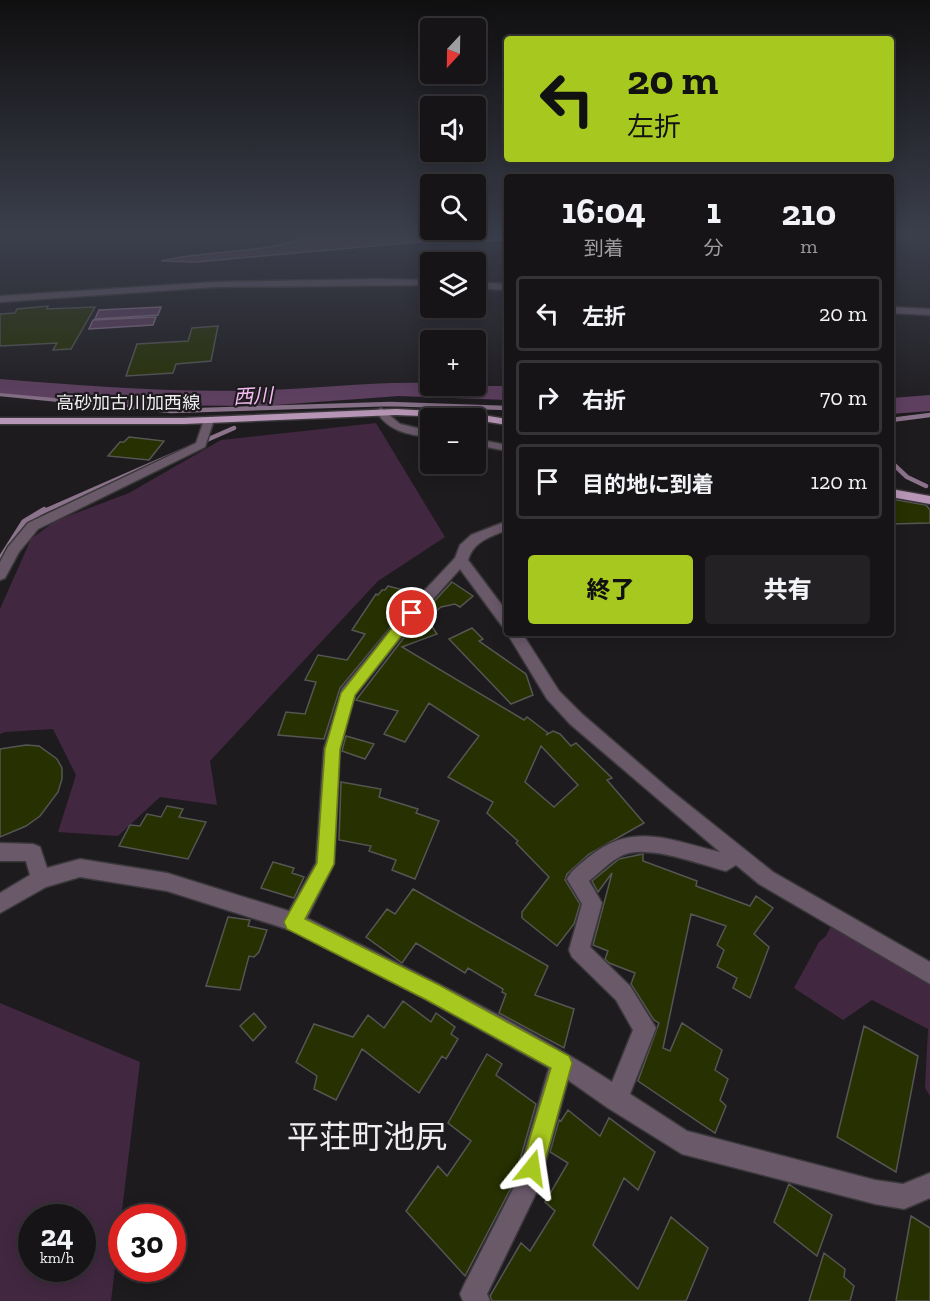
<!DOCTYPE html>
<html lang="ja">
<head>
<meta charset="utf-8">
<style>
	:root { --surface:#161416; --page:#232123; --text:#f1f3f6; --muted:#9e9ea1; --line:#353335; --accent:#a7c81f }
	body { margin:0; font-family:"Zilla Slab","Noto Sans JP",serif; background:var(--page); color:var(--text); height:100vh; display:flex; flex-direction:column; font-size:22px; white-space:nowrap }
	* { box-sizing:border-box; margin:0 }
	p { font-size:20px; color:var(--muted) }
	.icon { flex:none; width:33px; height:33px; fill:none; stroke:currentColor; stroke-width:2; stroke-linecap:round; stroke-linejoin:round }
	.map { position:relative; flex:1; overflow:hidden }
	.details { position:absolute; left:504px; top:174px; width:390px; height:462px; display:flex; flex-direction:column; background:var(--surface); border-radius:6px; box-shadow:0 3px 15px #0003,0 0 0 2px var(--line) }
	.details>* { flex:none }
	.guide { position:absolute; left:504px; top:36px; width:390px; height:126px; border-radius:6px; box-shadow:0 3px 15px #0003,0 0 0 2px var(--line); background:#a7c81f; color:#111; overflow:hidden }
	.needle { width:39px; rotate:202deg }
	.controls { position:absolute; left:420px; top:18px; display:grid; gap:12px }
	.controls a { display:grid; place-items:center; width:66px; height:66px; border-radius:6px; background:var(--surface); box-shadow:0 3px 15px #0003,0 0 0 2px var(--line); font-size:30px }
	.speed { position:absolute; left:18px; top:1204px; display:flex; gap:12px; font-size:30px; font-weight:700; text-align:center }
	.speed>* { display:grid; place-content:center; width:78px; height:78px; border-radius:50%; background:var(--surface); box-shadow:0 3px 15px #0003,0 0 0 2px var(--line); line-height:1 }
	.speed small { font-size:15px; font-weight:400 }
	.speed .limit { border:9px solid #d22; background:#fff; color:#111 }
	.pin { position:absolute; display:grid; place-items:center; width:51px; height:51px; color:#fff; margin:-26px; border:3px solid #fff; border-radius:50%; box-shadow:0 2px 6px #0007 }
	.me { position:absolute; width:66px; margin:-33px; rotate:15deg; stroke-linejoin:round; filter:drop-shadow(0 0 4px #0008) }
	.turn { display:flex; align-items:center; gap:21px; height:126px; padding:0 24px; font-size:27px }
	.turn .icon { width:78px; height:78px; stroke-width:2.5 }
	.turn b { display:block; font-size:42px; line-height:51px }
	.eta { display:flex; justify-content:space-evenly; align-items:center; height:102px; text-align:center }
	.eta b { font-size:36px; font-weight:800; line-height:42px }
	.primary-button { display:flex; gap:12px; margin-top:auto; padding:12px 24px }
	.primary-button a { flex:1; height:69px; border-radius:6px; background:var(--accent); color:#111; font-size:24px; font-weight:800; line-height:69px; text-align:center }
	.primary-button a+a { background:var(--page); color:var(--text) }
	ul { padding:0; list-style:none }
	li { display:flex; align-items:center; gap:18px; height:75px; margin:0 12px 9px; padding:0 12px; border:3px solid var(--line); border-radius:6px }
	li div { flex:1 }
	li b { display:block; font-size:22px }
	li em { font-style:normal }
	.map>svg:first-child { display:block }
	.green { fill:#412840; fill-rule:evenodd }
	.water { fill:#613f61; stroke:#8b738b; stroke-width:1.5 }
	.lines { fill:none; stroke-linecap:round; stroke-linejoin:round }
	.stream-far1 { stroke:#8b738b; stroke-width:4.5 }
	.stream { stroke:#8b738b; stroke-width:6 }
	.river { fill:#613f61; fill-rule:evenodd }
	.building { fill:#263000; stroke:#555653; stroke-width:1.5; fill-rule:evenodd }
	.minor-casing { stroke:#3b383b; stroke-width:3 }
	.primary-casing { stroke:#3b383b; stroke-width:3 }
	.minor { fill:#695969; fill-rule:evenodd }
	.primary { fill:#b896b7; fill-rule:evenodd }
	.route { fill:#a7c81f; stroke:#6d8214; stroke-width:1.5 }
	.labels { text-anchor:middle; stroke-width:4.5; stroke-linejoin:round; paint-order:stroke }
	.far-street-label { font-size:18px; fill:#eeecee; stroke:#1e1b1e }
	.far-water-label { font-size:20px; font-style:italic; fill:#f6bbf5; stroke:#1e1b1e }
	.near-quarter-label { font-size:32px; fill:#eeecee; stroke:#1e1b1e }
</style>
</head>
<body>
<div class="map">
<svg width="930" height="1301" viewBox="0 0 930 1301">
	<rect width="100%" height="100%" fill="#1e1b1e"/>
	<!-- green -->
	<path class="green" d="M376 423 445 537 378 581 210 761 217 805 160 797 118 836 58 832 76 775 53 729 5 732 0 734V609L31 539 55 521 129 493 221 440Z
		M832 924 930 983V1096L925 1088 928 1029 872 1000 843 1020 794 988 819 942 826 936Z
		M0 1003 140 1062 111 1301H0ZM32 1218H82V1269H32Z"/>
	<!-- water -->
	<path class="water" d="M306 235H507V240L417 242 196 262 161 261C209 249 263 255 309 236Z
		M161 307 158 315 95 319 99 310Z
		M156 317 153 325 89 329 93 320Z"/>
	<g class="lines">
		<!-- stream-far1 -->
		<path class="stream-far1" d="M0 394 171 411 390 404 507 408
			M891 420 930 415
			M891 462 907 477 926 486
			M42 512 234 428"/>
		<!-- stream -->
		<path class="stream" d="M0 560 24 522 44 510"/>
		<!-- river -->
		<path class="river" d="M0 379C87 386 174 393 261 390 318 389 374 381 430 383V386H507V400L399 396 262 406 131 405 0 393Z
			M930 395V411L891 414V398Z"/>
	</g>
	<!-- building -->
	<path class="building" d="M48 306 47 309 95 307 71 349 53 350 57 343 0 346V314L15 313 17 309Z
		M218 326 211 361 176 364 173 373 126 376 137 344 188 341 192 328Z
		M129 437 164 441 149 460 108 456 120 442H124Z
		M891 499 926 505 930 510V523L891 524Z
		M452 582 473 596 460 607 455 604 441 607 427 619 437 634 402 647 524 720 527 717 548 733 546 735 553 731 560 734 571 746 576 743 612 778 607 780 644 823 589 854 567 874 565 880 580 904 574 924 557 946 522 918V912L549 877 516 843 518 841 487 813 493 802 448 777 479 736 429 703 405 742 384 734 398 711 356 700 419 618ZM541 746 578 785 554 807 525 782Z
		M388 586 418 594 340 688 324 739 278 735 286 712 305 714 316 682 305 680 318 655 347 660 365 634 352 630 376 594 378 595 382 590H385Z
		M472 628 483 639 479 641 526 674 533 695 511 704 449 639Z
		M346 736 374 744 365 759 342 751Z
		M26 745 39 746 57 759 62 768V779L58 792 40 816 26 826 0 837V749Z
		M341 782 381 789 379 797 418 809 416 813 439 821 415 879 392 870 396 860 369 851 371 846 339 840Z
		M167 806 183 809 179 817 206 822 188 859 119 846 130 825 140 826 147 814 161 817Z
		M643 854V861L697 881 696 886 750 906 756 896 773 908 754 934 769 947 750 998 733 988 737 978 717 967 724 950 717 945 726 926 691 914 663 1048 670 1051 682 1023 722 1050 715 1070 728 1079 720 1100 726 1106 715 1133 638 1081 659 1023 654 1020 631 984 635 973 609 963 605 959 608 951 593 945 612 873 598 892 592 881 619 859Z
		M273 862 294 868 292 873 304 877 294 898 261 888Z
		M413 889 548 966 535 995 574 1009 564 1048 499 1013 506 994 502 992 503 989 468 968 465 973 416 943 402 963 366 937 387 909 395 914Z
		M228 917 250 920 248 926 267 930 259 952 254 957 249 956 240 990 206 986Z
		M403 1001 431 1022 436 1013 455 1027 451 1034 458 1039 446 1059 442 1056 419 1093 362 1049 336 1100 314 1089 317 1076 296 1062 314 1024 353 1037 368 1015 384 1028Z
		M254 1013 266 1027 253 1041 240 1026Z
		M864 1026 918 1056 896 1172 837 1137Z
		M487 1054 502 1064 496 1075 536 1104 513 1184 465 1276 406 1211 438 1166 447 1176 471 1141 448 1123Z
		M568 1110 600 1136 609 1118 655 1152 638 1190 624 1178 593 1245 638 1289 671 1217 708 1248 686 1301H492L490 1296 521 1243 530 1251 555 1211 545 1202 568 1163 550 1152 559 1120 561 1121Z
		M789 1184 832 1215 817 1256 774 1222Z
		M911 1216 930 1228V1301H896Z
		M824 1253 845 1269 844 1277 854 1286 850 1301H809Z"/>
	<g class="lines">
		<!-- minor casing -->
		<g class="minor-casing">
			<path id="minor" d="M376 279 430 280V285L215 287 0 302V296L215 282Z
				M476 282 507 284V290L476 288Z
				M891 307 930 309V315L891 313Z
				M381 408 400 424 430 431V437C408 435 388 431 376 411Z
				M209 417 214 420 205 447 38 529 19 552 5 578 0 580V562L8 547 28 523 196 443 204 420Z
				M476 439 507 445V451L476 445Z
				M507 521V530C490 537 474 541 468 560L507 612V627L502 626 460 569 417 617 355 695 340 749 334 864 307 918C410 970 515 1019 612 1082L633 1030 616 1000 572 957 569 950 582 904 567 879C572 869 582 863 590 856 634 821 672 841 720 852L570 724 547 699 507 633H522L559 691 582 714 669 789 773 872 930 962V984L759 884 736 865 726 871C700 865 649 844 623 855 610 861 600 872 589 881L602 903 590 947 630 986 656 1028 630 1094 687 1131 875 1180 903 1184 930 1173V1198L904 1209 875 1204 682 1154 608 1108 568 1080 538 1189 487 1294 490 1301H463L460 1294 464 1285 515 1185 549 1068 425 999 290 930 167 891 80 877 46 887 0 913V893L30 875 26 861H0V843L33 844 40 847 47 868 80 859 167 873 289 911 316 863 324 749 342 689 407 609 455 558 460 545 471 535Z"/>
		</g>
		<!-- primary casing -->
		<g class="primary-casing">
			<path id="primary" d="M396 409 470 413 507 419V425L476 420V418L396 415 184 424H0V418H184Z
				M891 489 930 496V504L891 497Z"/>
		</g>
		<!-- minor -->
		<use href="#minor" class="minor"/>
		<!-- primary -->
		<use href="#primary" class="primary"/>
	</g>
	<!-- sky -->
	<linearGradient id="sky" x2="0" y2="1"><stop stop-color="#100f10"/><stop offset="0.56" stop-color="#3b3f4c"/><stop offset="1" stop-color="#3b3f4c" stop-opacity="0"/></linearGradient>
	<rect width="930" height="418" fill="url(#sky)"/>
	<!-- route -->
	<path class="route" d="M412 608 417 609 418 613 417 616 355 695 340 749 334 864 305 919 439 985 569 1056 572 1063 543 1168 540 1175 532 1179 524 1175 521 1168 551 1068 425 999 287 929 284 922 317 863 325 749 341 693 407 609Z"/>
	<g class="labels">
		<!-- far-street labels -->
		<g class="far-street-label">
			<text x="128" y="409">高砂加古川加西線</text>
		</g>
		<!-- far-water labels -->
		<g class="far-water-label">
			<text transform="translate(253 396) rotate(-3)" y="7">西川</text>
		</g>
		<!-- near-quarter labels -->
		<g class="near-quarter-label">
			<text x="367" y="1148">平荘町池尻</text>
		</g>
	</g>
</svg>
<div class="controls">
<a><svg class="needle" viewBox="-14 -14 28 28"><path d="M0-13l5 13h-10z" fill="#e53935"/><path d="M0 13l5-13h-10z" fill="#9e9ea1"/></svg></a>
<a><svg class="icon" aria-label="sound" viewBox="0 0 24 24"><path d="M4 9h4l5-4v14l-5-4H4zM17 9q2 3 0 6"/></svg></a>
<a><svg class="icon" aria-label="search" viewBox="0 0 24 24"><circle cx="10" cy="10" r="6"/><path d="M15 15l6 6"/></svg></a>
<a><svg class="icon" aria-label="layers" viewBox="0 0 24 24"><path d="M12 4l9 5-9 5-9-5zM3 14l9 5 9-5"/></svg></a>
<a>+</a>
<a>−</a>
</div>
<div class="speed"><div>24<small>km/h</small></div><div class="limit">30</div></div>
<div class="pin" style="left:412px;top:613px;background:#d93025"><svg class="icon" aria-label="arrive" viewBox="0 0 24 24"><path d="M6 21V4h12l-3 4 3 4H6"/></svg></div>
<svg class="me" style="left:532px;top:1168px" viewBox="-20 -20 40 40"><path d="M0-17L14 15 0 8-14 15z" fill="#a7c81f" stroke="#fff" stroke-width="4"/></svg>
<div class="guide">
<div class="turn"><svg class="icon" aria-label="left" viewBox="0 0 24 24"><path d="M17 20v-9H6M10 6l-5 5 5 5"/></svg><div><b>20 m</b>左折</div></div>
</div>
<section class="details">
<div class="eta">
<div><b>16:04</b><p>到着</p></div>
<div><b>1</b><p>分</p></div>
<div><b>210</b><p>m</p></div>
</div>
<ul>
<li><svg class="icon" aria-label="left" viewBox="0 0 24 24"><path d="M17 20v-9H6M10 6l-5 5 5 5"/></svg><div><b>左折</b></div><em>20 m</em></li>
<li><svg class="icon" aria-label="right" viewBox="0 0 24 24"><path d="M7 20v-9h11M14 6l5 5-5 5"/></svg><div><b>右折</b></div><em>70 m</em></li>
<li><svg class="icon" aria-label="arrive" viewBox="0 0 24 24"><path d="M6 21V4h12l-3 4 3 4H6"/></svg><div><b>目的地に到着</b></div><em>120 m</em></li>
</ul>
<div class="primary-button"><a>終了</a><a>共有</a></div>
</section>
</div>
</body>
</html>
